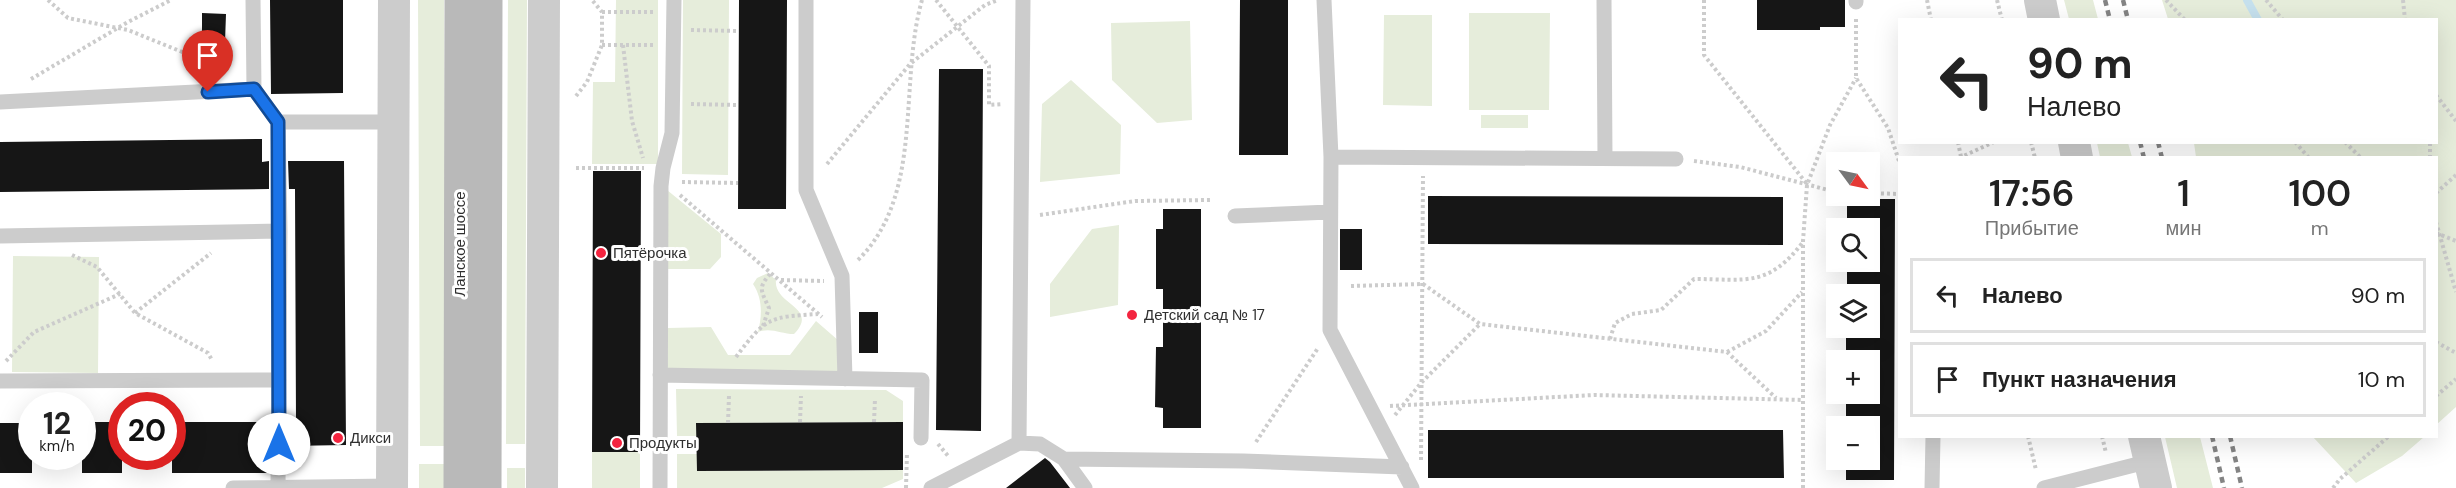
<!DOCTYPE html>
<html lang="ru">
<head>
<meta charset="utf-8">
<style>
	:root { --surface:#fff; --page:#f2f2f2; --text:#222; --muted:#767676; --line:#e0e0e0 }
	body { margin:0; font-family:"DM Sans",sans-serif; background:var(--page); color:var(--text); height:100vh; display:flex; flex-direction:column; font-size:22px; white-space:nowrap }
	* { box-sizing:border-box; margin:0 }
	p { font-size:20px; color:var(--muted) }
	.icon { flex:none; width:33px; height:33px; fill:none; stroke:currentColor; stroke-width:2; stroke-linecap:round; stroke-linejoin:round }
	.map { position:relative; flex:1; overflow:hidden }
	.side { position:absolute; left:1898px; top:156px; width:540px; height:282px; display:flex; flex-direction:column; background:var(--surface); border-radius:0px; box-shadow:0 6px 24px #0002 }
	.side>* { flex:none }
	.hud { position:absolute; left:1898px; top:18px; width:540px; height:126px; border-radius:0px; box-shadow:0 6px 24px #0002; background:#fff; color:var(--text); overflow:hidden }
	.needle { width:39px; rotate:123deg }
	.controls { position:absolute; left:1826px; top:152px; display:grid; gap:12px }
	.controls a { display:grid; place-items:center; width:54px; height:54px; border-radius:0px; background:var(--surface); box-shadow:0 6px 24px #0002; font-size:30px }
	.speed { position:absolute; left:18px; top:392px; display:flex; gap:12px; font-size:30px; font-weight:700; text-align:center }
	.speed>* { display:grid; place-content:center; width:78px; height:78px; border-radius:50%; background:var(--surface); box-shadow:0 6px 24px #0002; line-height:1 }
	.speed small { font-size:15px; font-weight:400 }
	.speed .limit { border:9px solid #d22; background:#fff; color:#111 }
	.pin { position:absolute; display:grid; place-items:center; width:51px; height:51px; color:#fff; margin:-62px -26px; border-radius:50% 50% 50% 0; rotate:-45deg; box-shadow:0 0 6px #0007 }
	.pin .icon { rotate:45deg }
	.me { position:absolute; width:66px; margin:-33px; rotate:0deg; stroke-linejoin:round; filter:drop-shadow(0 0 4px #0008) }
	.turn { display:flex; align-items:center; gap:21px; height:126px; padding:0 30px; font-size:27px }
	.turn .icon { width:78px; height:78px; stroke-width:2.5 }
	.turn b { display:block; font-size:42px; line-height:51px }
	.eta { display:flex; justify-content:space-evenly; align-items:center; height:102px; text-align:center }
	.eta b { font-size:36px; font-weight:600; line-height:42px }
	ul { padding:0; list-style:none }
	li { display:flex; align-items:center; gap:18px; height:75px; margin:0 12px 9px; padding:0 18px; border:3px solid var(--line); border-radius:0px }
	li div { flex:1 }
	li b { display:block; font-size:22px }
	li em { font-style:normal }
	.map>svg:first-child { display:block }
	.green { fill:#e6eddb }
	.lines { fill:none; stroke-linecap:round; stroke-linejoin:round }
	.stream { stroke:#c6e1ee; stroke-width:8 }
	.building { fill:#161616 }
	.path { stroke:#ccc; stroke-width:4; stroke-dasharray:3 3; stroke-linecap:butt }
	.lane { stroke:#ccc; stroke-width:15 }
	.street { stroke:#ccc; stroke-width:32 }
	.secondary { stroke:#b9b9b9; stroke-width:33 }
	.rail { stroke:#848484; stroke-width:4.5; stroke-dasharray:6 4.5; stroke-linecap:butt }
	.route-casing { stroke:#114b97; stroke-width:15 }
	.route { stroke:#1a73e8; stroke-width:10 }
	.poi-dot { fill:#f3243f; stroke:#fff; stroke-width:2 }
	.labels { text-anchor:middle; stroke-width:6; stroke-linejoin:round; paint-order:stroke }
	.street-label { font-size:15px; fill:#2f2f2f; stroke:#fff }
	.poi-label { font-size:15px; fill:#2f2f2f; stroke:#fff; text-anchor:start }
</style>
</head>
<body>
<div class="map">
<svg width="2456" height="488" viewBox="0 0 2456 488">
	<rect width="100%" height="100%" fill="#fff"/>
	<!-- green -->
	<path class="green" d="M418 0H444L446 446H420Z
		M508 0H527L525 444H506Z
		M616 0H658V164H592L593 82H615Z
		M683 0H729L728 175 682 174Z
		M2064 0H2093L2098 19H2069Z
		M2162 0H2456V407L2436 425V158L2196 157 2194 143 2436 142V20L2168 19Z
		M1469 13H1550L1549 110H1469Z
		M1384 15H1432V106L1383 105Z
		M1190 21 1192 120 1157 123 1112 80 1111 23Z
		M1071 80 1121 125 1120 174 1040 182 1042 104Z
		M1481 115H1528V128H1481Z
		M2097 143H2128L2132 157H2100Z
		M667 190 721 234V257L710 269H667Z
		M1119 225 1118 305 1050 317V284L1092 229Z
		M13 256 99 257 98 373 12 372Z
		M768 273 776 280C773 305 820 307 794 334 781 334 771 327 758 332 762 316 763 299 753 284L757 278Z
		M816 321 839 341 838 374 667 371 668 328 711 327 728 355H790Z
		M676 389 886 390 903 401V422L697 423V436H677Z
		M2165 437H2200L2213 488H2177Z
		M2313 437H2424L2402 456 2356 483Z
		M592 452H640V488H592Z
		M677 454H697V471L903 470V479L882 488H677Z
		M419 464H444V488H419Z
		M507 468H525V488H507Z"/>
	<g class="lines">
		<!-- stream -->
		<path class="stream" d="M2247 0 2258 20"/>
	</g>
	<!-- building -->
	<path class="building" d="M270 0H343V93L271 94Z
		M739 0H787L786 209H738Z
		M1240 0H1288V155H1239Z
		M1757 0H1845V27H1820V30H1757Z
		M202 13 226 14 225 42H202Z
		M939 69H983L981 431 936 430Z
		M262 139V162L269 161V189L0 192V142Z
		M288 161H344L346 445 288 446V422H296L295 189H289Z
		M593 171H641L640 452H592Z
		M1428 196 1783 197V245L1428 244Z
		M1847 199H1895L1894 480H1846V459H1869V426H1846V393H1869V360H1846V327H1869V294H1847V261H1869V228H1847Z
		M1163 209H1201V428H1163V408L1155 407 1156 347H1163V289H1156V229H1163Z
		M1340 229H1362V270H1340Z
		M859 312H878V353H859Z
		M82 422H122V473H82Z
		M172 422H269L268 473H172Z
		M903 422V470L697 471 696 423Z
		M0 423H32V473H0Z
		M1428 430H1783L1784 478H1428Z
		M1045 458 1050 462 1070 488H1006Z"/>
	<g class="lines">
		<!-- path -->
		<path class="path" d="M48 0 68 18 128 30 197 58 219 70
			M936 0 989 66V105L1003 104
			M1704 0V55L1807 184
			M1927 0 1931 20
			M1997 0 2002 20
			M2166 0 2185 20
			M2266 0 2283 20
			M2403 0 2405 20
			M602 12H655
			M1856 19V78L1888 128 1899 161
			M691 30 739 31
			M602 45H654
			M623 45 632 121 643 158
			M31 79 128 22 171 0
			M2436 95 2456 121
			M576 96 587 82 602 45V12L592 0
			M691 104 738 105
			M1958 142 1961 157
			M2031 142 2035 158
			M2295 142 2309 158
			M2345 142 2361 158
			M1959 158 1994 142
			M2430 158V142
			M1694 161 1740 167 1836 192
			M827 164 910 64 985 5 998 0
			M576 168H644
			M682 182 738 183
			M1869 193 1899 194
			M2436 193 2456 175
			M680 195 822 317
			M1040 215 1135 201 1210 200
			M2436 222 2456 292
			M2436 233 2456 241
			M72 255 97 267 135 313 208 353 212 360
			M858 260C925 194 898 84 922 0
			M781 280 824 281
			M1351 286 1423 284 1480 324 1727 352 1776 398
			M135 313 211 253
			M763 326 769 308C761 290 757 288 772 272
			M1610 339 1615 323 1632 314 1661 310 1694 279C1746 279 1768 288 1803 242
			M2436 342 2456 353
			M1727 352 1766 331 1802 292
			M736 357C766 317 769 317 818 314
			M6 361 34 332 120 294
			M2436 396 2456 379
			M1390 406 1594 395 1803 400
			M1395 415 1421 383 1480 324
			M800 422 801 396
			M874 422 875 399
			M728 423 729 396
			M2028 436 2036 470
			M2102 436 2106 453
			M1256 442 1318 348
			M938 444 949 457
			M1421 460 1423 176
			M906 488 907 453
			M1803 488V241L1807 185 1830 125 1856 78
			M2333 488 2340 479 2389 436"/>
		<!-- lane -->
		<path class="lane" d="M253 0 254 89 278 122
			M806 0V190L842 276 845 379
			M1324 0 1331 157 1676 159
			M1604 0 1605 158
			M1856 0V2
			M0 102 254 89
			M1331 157 1330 330 1412 488
			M1235 216 1330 212
			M0 236 280 231
			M660 375 922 380 921 438
			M0 381 279 380
			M1019 443 1023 0
			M1064 459 1085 488
			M278 487 280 231 278 122H394
			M233 488 392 486
			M660 488 661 186 663 168 672 133 674 0
			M931 488 1019 443 1040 444 1064 459 1243 461 1402 467
			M1932 488 1933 436
			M2044 488 2150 461"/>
		<!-- street -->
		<path class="street" d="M2040 0 2044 20
			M2074 142 2077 158
			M2144 436 2156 488
			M392 488 394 0
			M542 488 544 0"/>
		<!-- secondary -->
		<path class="secondary" d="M460 488 461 0
			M485 488 486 0"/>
		<!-- rail -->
		<path class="rail" d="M2105 0 2110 20
			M2123 0 2128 20
			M2140 142 2144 158
			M2158 142 2162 158
			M2212 436 2224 488
			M2230 436 2242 488"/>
	</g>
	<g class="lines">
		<!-- route casing -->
		<g class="route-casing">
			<path id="route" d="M208 92 254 89 278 122 279 444"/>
		</g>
		<!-- route -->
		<use href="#route" class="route"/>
	</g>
	<!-- markers -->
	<g class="poi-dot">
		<circle cx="601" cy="253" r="6"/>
		<circle cx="1132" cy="315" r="6"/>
		<circle cx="338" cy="438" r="6"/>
		<circle cx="617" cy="443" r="6"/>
	</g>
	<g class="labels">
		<!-- street labels -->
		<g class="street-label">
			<text transform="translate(460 244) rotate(-90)" y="5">Ланское шоссе</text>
		</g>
		<!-- poi labels -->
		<g class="poi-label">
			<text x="613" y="258">Пятёрочка</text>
			<text x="1144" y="320">Детский сад № 17</text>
			<text x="350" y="443">Дикси</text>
			<text x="629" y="448">Продукты</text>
		</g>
	</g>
</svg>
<div class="controls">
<a><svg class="needle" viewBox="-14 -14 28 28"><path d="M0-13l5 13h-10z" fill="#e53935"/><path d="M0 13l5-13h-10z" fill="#767676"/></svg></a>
<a><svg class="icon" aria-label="search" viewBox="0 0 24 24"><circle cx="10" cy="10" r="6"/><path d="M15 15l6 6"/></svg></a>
<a><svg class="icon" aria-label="layers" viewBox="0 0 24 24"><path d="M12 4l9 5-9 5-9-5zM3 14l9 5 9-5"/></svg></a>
<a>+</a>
<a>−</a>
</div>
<div class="speed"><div>12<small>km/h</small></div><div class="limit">20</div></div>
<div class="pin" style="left:208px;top:92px;background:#d93025"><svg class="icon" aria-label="arrive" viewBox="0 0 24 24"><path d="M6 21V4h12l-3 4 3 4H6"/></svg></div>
<svg class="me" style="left:279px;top:444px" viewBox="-20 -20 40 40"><circle r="19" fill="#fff"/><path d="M0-13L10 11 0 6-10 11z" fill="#1a73e8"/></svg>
<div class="hud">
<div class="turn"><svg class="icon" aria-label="left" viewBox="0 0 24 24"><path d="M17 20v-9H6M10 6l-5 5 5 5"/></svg><div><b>90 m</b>Налево</div></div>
</div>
<section class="side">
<div class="eta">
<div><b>17:56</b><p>Прибытие</p></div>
<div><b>1</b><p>мин</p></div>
<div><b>100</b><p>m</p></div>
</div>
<ul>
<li><svg class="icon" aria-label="left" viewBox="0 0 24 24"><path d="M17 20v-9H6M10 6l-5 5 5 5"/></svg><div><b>Налево</b></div><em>90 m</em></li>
<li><svg class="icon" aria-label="arrive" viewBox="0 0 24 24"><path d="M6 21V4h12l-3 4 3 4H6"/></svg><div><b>Пункт назначения</b></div><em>10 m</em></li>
</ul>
</section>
</div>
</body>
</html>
